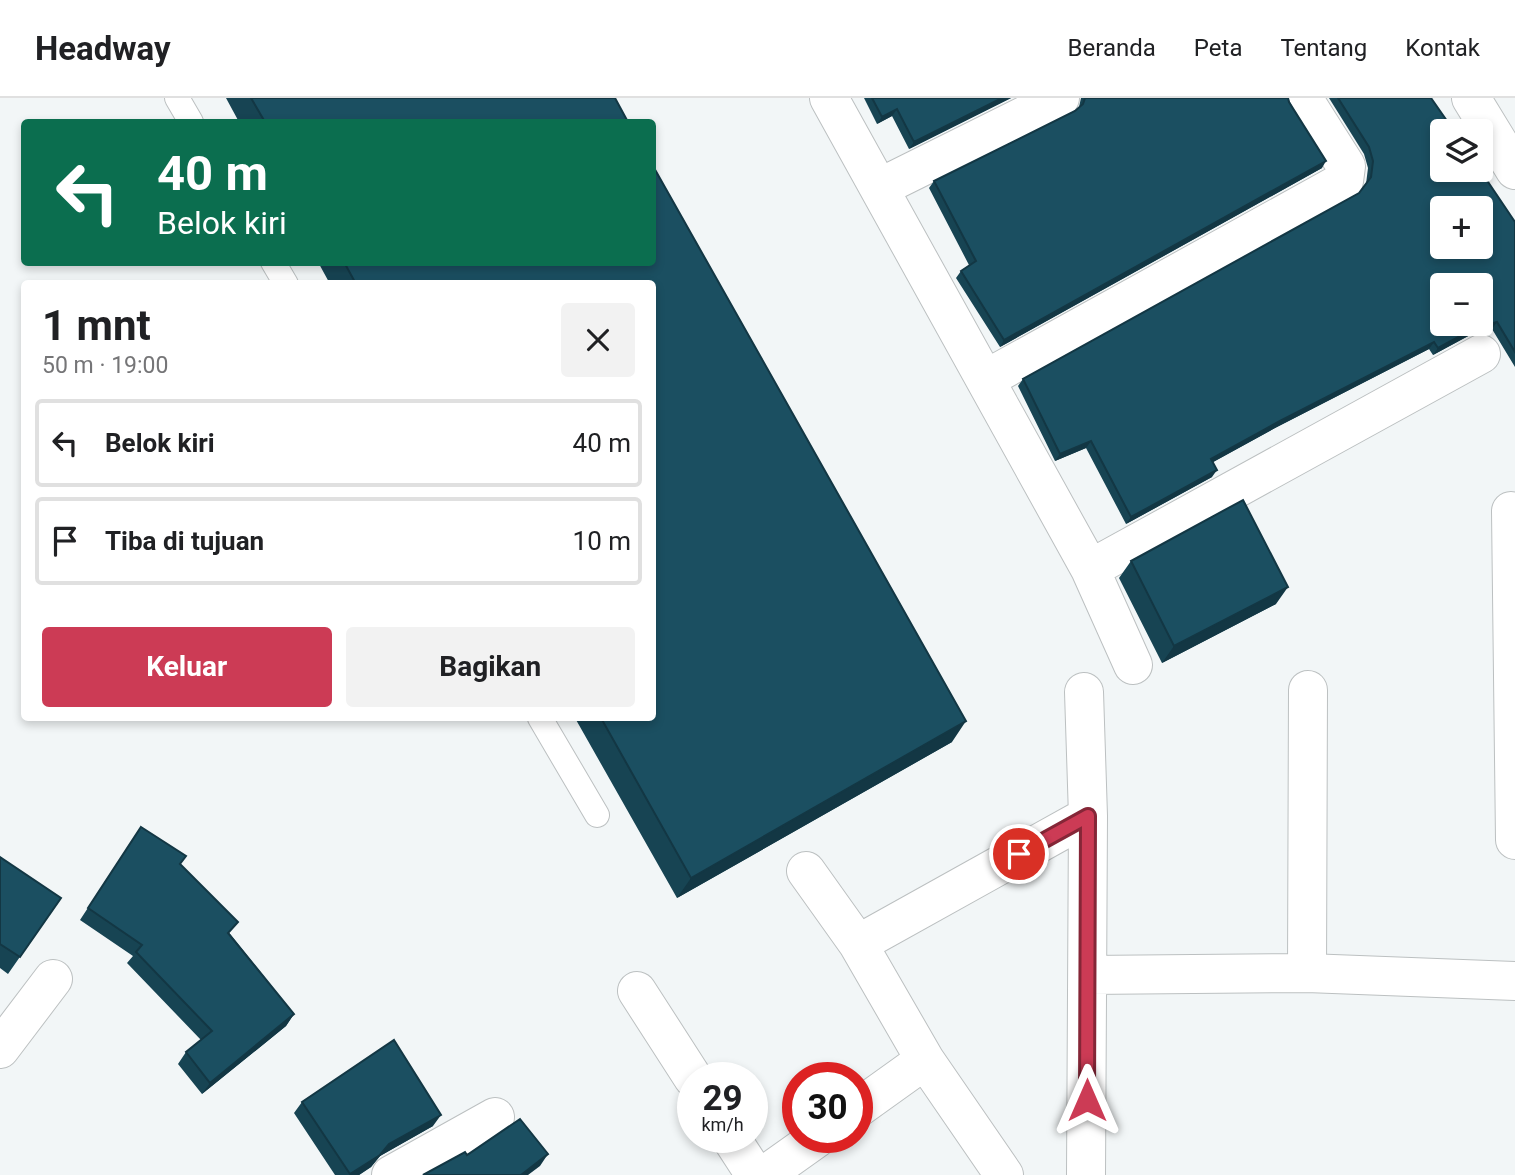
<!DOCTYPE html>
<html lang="id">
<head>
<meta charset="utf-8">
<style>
	:root { --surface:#fff; --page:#f2f2f2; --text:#202124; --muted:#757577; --line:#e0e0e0; --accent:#cc3b55 }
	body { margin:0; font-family:Roboto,sans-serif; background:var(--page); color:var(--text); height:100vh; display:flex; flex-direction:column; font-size:26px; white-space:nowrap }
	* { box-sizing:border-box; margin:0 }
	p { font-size:23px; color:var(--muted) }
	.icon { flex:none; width:38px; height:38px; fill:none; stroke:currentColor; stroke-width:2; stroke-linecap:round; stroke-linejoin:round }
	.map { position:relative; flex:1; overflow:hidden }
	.sheet { position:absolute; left:21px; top:182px; width:635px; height:441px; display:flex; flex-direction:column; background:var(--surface); border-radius:7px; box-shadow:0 4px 10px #0003 }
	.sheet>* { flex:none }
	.guide { position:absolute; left:21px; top:21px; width:635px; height:147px; border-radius:7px; box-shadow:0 4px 10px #0003; background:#0b6e4f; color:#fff; overflow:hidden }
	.controls { position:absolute; left:1430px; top:21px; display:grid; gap:14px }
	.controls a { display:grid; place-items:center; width:63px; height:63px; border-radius:7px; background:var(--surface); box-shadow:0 4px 10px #0003; font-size:35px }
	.speed { position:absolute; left:677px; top:964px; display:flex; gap:14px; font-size:35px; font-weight:700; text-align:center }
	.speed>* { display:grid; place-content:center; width:91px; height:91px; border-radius:50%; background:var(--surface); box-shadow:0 4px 10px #0003; line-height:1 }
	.speed small { font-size:18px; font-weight:400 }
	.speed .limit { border:10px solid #d22; background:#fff; color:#111 }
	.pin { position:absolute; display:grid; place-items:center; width:60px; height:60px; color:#fff; margin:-30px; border:4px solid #fff; border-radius:50%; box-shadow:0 2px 7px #0007 }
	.me { position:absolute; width:77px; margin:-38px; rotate:0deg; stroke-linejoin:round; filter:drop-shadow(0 0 5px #0008) }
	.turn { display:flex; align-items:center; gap:24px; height:147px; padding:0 21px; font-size:32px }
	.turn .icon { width:91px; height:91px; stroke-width:2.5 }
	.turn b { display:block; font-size:49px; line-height:60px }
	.round { display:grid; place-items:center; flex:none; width:74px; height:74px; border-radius:7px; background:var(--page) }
	.head { display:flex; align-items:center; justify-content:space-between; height:119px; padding:0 21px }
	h1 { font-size:42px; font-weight:700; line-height:52px }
	.button { display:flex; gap:14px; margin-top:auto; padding:14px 21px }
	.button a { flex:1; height:80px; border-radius:7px; background:var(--accent); color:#fff; font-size:28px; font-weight:700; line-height:80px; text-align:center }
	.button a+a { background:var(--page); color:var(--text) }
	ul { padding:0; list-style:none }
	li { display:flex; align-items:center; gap:21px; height:88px; margin:0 14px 10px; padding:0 7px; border:4px solid var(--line); border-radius:7px }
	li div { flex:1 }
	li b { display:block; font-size:26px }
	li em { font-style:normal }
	header { display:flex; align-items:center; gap:42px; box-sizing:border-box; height:98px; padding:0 35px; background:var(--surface); border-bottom:2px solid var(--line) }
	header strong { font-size:33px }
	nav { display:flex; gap:38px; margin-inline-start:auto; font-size:24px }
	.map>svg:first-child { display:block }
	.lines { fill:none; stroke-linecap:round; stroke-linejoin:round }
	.service-casing { stroke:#bcc0c1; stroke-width:26 }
	.minor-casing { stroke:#bcc0c1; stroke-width:40 }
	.service { stroke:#fff; stroke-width:24 }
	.minor { stroke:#fff; stroke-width:38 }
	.wall { fill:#174453 }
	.shaded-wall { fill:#133744 }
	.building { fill:#1b4f61; stroke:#133744; stroke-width:2; fill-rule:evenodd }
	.route-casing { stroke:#852637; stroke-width:18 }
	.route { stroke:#cc3b55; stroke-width:12 }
</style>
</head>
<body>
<header>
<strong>Headway</strong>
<nav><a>Beranda</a><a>Peta</a><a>Tentang</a><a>Kontak</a></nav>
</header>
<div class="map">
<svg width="1515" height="1077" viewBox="0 0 1515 1077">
	<rect width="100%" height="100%" fill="#f2f6f7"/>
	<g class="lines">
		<!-- service casing -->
		<g class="service-casing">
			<path id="service" d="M177 0 191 24
				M273 164 286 186
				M540 620 597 717"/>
		</g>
		<!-- minor casing -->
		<g class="minor-casing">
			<path id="minor" d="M829 0 1090 471 1133 567
				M1471 0 1515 72
				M881 89 1060 0
				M986 281 1344 83 1346 68 1303 0
				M1511 413 1515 742
				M1090 471 1481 256
				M806 773 858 846 925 962 1004 1077
				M858 846 1088 718 1084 594
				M1307 875 1308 592
				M1088 877 1307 875 1515 883
				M637 893 693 980
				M0 951 53 881
				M858 1010 925 962
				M731 1040 755 1077
				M391 1077 495 1019
				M765 1077 817 1040
				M1086 1077 1088 718"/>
		</g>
		<!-- service -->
		<use href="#service" class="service"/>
		<!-- minor -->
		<use href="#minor" class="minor"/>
	</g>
	<!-- wall -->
	<path class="wall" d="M226 0H615L628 24H239Z
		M864 0H1011L909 51 892 18 877 26Z
		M1081 0H1288L1322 70 1000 249 956 180 961 173 969 167 929 90 934 83 1075 13 1079 9Z
		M1329 0H1431L1515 124V269L1492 231 1470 237 1433 257 1429 251 1275 330 1213 364 1212 379 1126 426 1086 350 1055 363 1018 288 1023 281 1359 95 1366 86 1368 70 1364 56Z
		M318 164H653L952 644 677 800 575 620H653V186H330Z
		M1131 463 1276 506 1162 565 1119 480Z
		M133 741 180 766 230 836 294 916 286 928 202 996 178 966 186 954 201 942 127 865 133 858 80 822Z
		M0 759 61 800 8 876 0 870Z
		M302 1004 433 1028 380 1058 371 1069 359 1077H335L294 1015Z"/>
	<!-- shaded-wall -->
	<path class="shaded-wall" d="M1002 0H1011L909 51 914 44Z
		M897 11 892 18 877 26 882 19Z
		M1326 63 1322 70 1000 249 1004 242Z
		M1497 224 1492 231 1470 237 1433 257 1438 250 1475 230Z
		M1434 244 1429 251 1275 330 1206 368 1211 361 1280 323Z
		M1091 343 1086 350 1055 363 1060 356Z
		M1217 372 1212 379 1126 426 1131 419Z
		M1288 489 1276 506 1162 565 1174 548Z
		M966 623 952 644 677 800 691 780Z
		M294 916 286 928 202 996 210 985Z
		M441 1017 433 1028 380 1058 371 1069 359 1077H350L389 1046Z
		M548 1056 540 1068 528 1077H521Z"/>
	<!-- building -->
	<path class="building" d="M251 0H615L628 24H265Z
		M872 0H1002L914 44 897 11 882 19Z
		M1085 0H1288L1289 4 1326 63 1004 242 961 173 976 163 934 83 1075 13 1083 6Z
		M1338 0H1431L1454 33H1442V72H1480L1515 124V254L1497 224 1475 230 1438 250 1434 244 1280 323 1211 361 1217 372 1131 419 1091 343 1060 356 1023 281 1359 95 1371 79 1373 63 1369 49ZM1442 110H1480V149H1442ZM1442 187H1480V226H1442Z
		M653 68 966 623 691 780 601 620H653V186H356L344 164H653Z
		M1243 402 1288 489 1174 548 1131 463Z
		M141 729 186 758 180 766 238 824 228 835 294 916 210 985 186 954 212 933 136 854 142 847 88 810Z
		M0 759 61 800 20 859 0 846Z
		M394 942 441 1017 389 1046 380 1057 350 1076 302 1004Z
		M520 1021 548 1056 521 1077H423L465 1054 467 1057Z"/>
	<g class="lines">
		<!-- route casing -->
		<g class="route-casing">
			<path id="route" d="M1019 756 1088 718 1087 1002"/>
		</g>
		<!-- route -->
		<use href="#route" class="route"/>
	</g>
</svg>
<div class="controls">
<a><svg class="icon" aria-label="layers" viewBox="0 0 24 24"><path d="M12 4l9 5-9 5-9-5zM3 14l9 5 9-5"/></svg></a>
<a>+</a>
<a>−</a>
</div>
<div class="speed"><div>29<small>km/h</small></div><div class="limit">30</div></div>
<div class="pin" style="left:1019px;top:756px;background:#d93025"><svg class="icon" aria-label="arrive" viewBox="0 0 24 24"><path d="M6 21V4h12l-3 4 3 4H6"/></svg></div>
<svg class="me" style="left:1087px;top:1002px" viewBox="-20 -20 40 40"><path d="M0-17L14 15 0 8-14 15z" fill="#cc3b55" stroke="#fff" stroke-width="4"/></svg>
<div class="guide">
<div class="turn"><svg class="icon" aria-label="left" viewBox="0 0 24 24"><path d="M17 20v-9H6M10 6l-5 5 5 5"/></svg><div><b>40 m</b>Belok kiri</div></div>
</div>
<section class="sheet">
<div class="head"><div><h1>1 mnt</h1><p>50 m · 19:00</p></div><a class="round"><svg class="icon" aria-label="close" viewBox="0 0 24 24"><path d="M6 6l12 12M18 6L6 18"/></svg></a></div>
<ul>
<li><svg class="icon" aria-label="left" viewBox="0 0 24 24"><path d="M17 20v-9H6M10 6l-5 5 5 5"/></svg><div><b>Belok kiri</b></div><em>40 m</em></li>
<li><svg class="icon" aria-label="arrive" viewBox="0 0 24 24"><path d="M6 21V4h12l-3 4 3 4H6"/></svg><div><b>Tiba di tujuan</b></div><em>10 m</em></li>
</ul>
<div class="button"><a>Keluar</a><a>Bagikan</a></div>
</section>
</div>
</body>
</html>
